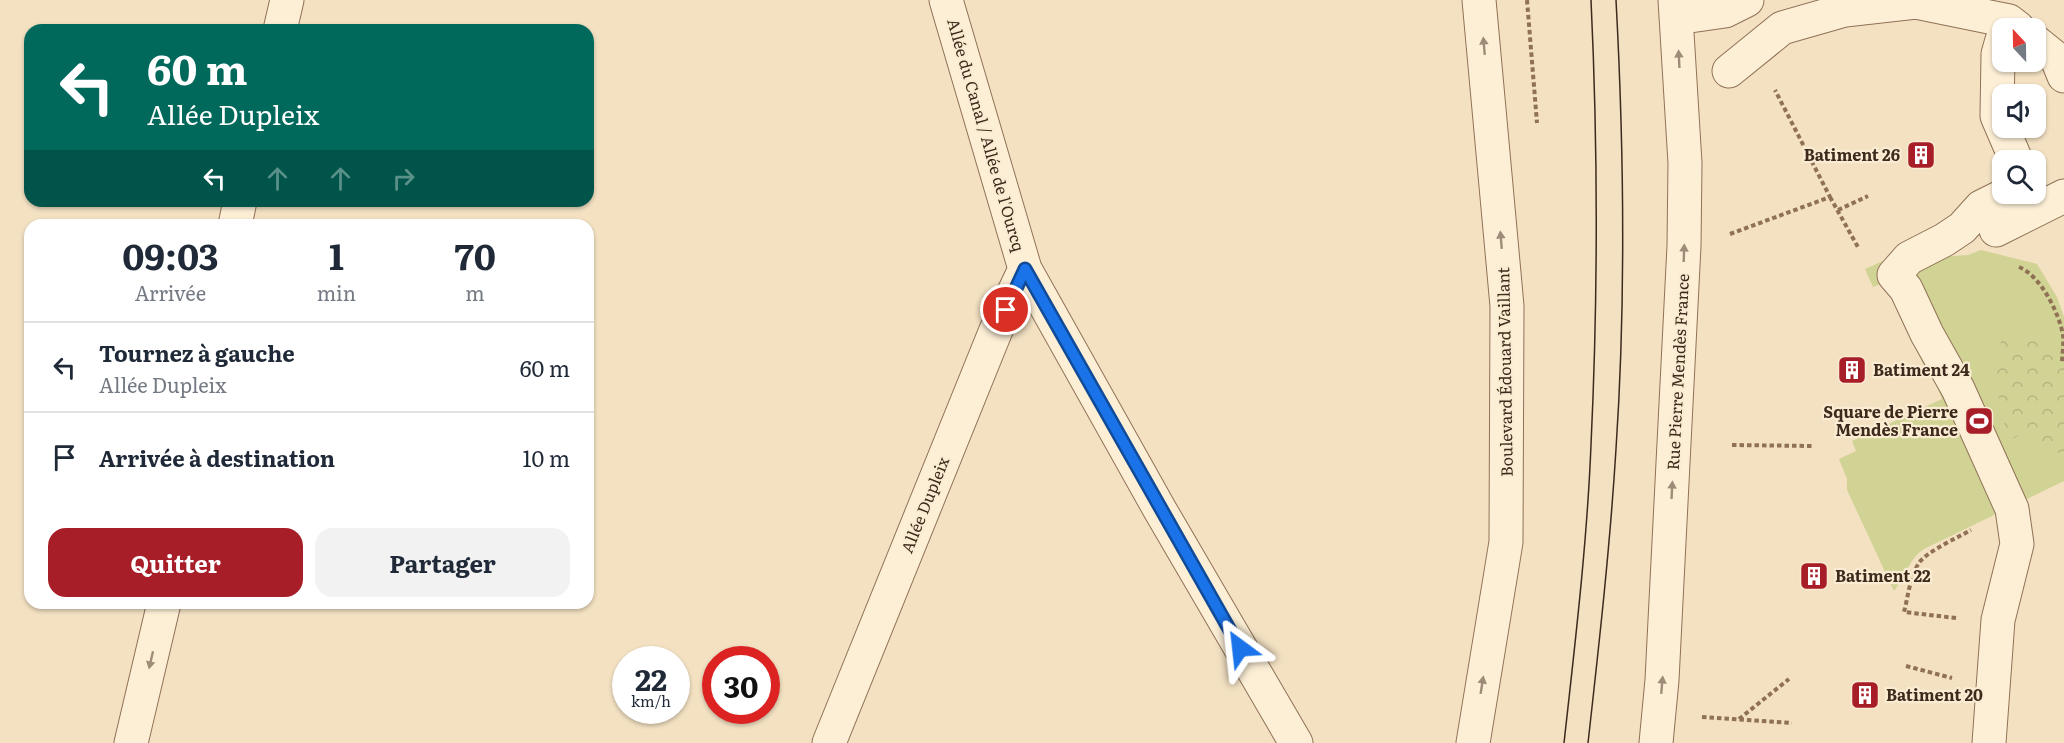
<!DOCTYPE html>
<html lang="fr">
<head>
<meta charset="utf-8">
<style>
	:root { --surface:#fff; --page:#f2f2f3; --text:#1f2937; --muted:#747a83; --line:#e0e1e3; --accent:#a71e28 }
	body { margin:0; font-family:Literata,serif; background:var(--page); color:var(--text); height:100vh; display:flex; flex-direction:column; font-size:22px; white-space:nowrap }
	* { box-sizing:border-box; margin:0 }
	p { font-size:20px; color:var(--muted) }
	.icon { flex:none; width:33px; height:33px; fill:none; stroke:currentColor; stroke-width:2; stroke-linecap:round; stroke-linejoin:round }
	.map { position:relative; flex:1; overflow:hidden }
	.details { position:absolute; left:24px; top:219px; width:570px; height:390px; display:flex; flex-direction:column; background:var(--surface); border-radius:18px; box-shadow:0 2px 4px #0004 }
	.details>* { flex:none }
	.top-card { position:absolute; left:24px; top:24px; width:570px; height:183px; border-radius:18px; box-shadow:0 2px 4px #0004; background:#00695c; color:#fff; overflow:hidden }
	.needle { width:39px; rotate:338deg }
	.controls { position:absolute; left:1992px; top:18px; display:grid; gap:12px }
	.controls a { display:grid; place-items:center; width:54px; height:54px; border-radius:12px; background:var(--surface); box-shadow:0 2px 4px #0004; font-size:30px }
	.speed { position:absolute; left:612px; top:646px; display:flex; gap:12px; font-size:30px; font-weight:700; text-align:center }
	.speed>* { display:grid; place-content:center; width:78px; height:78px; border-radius:50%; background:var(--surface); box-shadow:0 2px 4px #0004; line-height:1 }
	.speed small { font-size:15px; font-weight:400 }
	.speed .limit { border:9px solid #d22; background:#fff; color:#111 }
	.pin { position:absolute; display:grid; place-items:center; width:51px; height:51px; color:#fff; margin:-26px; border:3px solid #fff; border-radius:50%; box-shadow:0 2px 6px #0007 }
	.me { position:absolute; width:66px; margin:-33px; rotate:330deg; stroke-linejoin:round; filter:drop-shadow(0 0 4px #0008) }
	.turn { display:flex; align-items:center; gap:21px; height:126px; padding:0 24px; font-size:27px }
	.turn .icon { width:78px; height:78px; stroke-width:2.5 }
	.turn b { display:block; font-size:42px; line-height:51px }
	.lanes { display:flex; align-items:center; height:57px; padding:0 24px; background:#0003; justify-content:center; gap:30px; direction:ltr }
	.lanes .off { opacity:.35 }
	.eta { display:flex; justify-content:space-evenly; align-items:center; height:102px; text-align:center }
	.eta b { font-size:36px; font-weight:700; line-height:42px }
	.button { display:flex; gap:12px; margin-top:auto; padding:12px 24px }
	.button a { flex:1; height:69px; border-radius:18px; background:var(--accent); color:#fff; font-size:24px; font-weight:700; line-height:69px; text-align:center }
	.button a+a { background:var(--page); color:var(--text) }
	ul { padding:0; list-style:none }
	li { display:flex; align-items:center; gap:18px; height:90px; padding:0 24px; border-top:2px solid var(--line) }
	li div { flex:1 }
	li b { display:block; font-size:22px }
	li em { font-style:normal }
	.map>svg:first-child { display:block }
	.grass { fill:#d0d394 }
	.park { fill:url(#park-crowns) }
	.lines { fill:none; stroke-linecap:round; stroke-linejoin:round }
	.minor-casing { stroke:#907156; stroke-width:35 }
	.path { stroke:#907156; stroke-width:4; stroke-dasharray:4.5 3; stroke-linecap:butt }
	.minor { stroke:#fdefd6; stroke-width:33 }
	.tram { stroke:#3e2a1c; stroke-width:1.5 }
	.oneway { fill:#9e8c79 }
	.route-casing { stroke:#114b97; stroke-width:15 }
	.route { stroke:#1a73e8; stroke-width:10 }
	.labels { text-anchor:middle; stroke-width:4.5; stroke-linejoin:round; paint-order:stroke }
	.street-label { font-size:16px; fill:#3e2a1c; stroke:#faecd2 }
	.poi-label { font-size:16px; font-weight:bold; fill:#3e2a1c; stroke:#faecd2; text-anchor:start }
</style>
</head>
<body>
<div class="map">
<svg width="2064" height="743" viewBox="0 0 2064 743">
	<defs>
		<pattern id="park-crowns" width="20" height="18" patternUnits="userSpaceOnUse" patternTransform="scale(1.5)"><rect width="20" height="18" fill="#d0d394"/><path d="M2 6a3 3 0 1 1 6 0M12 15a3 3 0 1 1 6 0" fill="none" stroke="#b4b57f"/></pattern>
	</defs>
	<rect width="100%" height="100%" fill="#f3e1c2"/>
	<!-- grass -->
	<path class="grass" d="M1930 240 1938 257 1968 255 1981 250 2037 264 2057 297 2064 317V481L1924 549C1909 559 1905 577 1894 591L1847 490V479L1839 459 1856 451 1852 441 1942 399 1929 368 1925 369 1916 348 1918 340 1891 290 1880 284 1873 287 1865 269Z"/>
	<!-- park -->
	<path class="park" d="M2014 332 2033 337 2064 365V455L2050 449 2024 433 1986 453 1980 441 1999 432 2008 418 2000 403 1996 386 1998 348 2002 340Z"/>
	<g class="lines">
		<!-- minor casing -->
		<g class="minor-casing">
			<path id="minor" d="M946 0 1025 269 1160 510 1296 743
				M1676 18 1725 11 1747 0
				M280 30 287 0
				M2002 40 1998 54 1997 116 2016 160
				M2036 42 2057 59 2064 76
				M1729 71 1782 28 1845 10 1916 2 2009 21 2018 28
				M235 225 240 201
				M1996 230 2064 196
				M131 743 164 603
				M829 743 996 330 1025 269
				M1473 743 1506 542 1507 306 1479 0
				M1656 743 1662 680 1684 246 1685 163 1675 0
				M1989 743 1998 620 2017 544 2012 509 1958 389 1927 334 1906 289 1894 275 1909 258 1944 240 1962 228 1981 207 2007 194"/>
		</g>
		<!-- path -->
		<path class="path" d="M1527 0 1537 123
			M1830 197 1859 249
			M1838 210 1868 196
			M1730 234 1830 197 1775 90
			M2019 267C2041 276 2059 313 2063 335 2064 344 2062 355 2062 364
			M1732 445 1812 446
			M1956 618 1904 612C1908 597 1910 576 1919 563 1927 551 1959 537 1971 530
			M1906 666 1952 678
			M1702 717 1792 723
			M1739 719 1789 679"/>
		<!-- minor -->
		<use href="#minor" class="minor"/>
		<!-- tram -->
		<path class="tram" d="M1564 743C1575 644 1587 544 1591 445 1598 297 1598 148 1591 0
			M1588 743C1599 645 1610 547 1616 449 1626 300 1624 149 1616 0"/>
	</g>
	<!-- one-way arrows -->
	<defs><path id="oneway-solid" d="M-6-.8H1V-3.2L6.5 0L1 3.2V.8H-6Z" transform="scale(1.5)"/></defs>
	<g class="oneway">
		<use href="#oneway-solid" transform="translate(1484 46) rotate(-95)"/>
		<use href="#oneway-solid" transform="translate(1679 59) rotate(-93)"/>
		<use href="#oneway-solid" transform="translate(1501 240) rotate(-95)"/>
		<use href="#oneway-solid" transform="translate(1684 253) rotate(-88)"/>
		<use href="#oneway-solid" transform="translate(1672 490) rotate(-87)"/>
		<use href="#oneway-solid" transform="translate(151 660) rotate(103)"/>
		<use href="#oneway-solid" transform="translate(1482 685) rotate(-81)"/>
		<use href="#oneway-solid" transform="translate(1662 685) rotate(-85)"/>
	</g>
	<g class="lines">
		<!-- route casing -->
		<g class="route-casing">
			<path id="route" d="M1006 310 1025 269 1240 648"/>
		</g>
		<!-- route -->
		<use href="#route" class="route"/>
	</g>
	<!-- icons -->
	<defs>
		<g id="building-square" transform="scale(1.5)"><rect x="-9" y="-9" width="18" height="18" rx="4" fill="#a71e28" stroke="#faecd2"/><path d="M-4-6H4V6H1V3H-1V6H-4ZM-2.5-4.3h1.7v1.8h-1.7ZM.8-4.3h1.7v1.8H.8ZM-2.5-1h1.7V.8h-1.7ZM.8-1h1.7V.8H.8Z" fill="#fff"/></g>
		<g id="stadium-square" transform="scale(1.5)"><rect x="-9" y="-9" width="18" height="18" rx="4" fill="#a71e28" stroke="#faecd2"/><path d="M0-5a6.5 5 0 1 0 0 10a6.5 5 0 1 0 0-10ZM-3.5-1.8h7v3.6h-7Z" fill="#fff"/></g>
	</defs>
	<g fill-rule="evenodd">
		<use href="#building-square" x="1921" y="155"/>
		<use href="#building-square" x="1852" y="370"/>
		<use href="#stadium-square" x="1979" y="421"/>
		<use href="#building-square" x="1814" y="576"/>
		<use href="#building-square" x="1865" y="695"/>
	</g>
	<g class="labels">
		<!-- street labels -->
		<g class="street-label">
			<text transform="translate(986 135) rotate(74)" y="6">Allée du Canal / Allée de l'Ourcq</text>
			<text transform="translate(1505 372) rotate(-91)" y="6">Boulevard Édouard Vaillant</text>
			<text transform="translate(1678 372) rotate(-87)" y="6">Rue Pierre Mendès France</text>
			<text transform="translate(925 505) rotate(-68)" y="6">Allée Dupleix</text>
		</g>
		<!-- poi labels -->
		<g class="poi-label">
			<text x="1900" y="161" text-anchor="end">Batiment 26</text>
			<text x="1873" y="376">Batiment 24</text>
			<text x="1958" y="418" text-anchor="end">Square de Pierre<tspan x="1958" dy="18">Mendès France</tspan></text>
			<text x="1835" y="582">Batiment 22</text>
			<text x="1886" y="701">Batiment 20</text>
		</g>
	</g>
</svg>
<div class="controls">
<a><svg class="needle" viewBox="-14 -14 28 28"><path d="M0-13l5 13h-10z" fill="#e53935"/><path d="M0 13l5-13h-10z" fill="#747a83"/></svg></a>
<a><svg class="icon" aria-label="sound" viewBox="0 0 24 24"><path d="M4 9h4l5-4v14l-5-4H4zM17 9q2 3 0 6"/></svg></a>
<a><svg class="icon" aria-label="search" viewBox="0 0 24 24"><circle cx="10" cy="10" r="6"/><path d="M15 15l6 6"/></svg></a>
</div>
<div class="speed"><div>22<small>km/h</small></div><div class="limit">30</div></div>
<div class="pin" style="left:1006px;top:310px;background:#d93025"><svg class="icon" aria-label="arrive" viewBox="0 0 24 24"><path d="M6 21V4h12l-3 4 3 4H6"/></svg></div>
<svg class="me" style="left:1240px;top:648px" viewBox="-20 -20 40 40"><path d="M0-17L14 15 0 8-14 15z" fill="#1a73e8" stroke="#fff" stroke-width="4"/></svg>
<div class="top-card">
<div class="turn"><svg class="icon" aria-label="left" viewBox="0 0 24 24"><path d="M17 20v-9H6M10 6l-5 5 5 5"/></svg><div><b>60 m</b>Allée Dupleix</div></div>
<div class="lanes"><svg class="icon" aria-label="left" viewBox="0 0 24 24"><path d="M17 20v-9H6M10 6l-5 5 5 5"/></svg><svg class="icon off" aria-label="ahead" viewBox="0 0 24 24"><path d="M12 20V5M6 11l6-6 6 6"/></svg><svg class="icon off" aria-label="ahead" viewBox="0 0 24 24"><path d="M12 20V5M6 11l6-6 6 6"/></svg><svg class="icon off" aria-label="right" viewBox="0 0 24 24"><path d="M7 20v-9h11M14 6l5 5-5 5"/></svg></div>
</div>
<section class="details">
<div class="eta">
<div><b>09:03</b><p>Arrivée</p></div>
<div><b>1</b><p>min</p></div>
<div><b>70</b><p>m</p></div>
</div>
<ul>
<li><svg class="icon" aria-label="left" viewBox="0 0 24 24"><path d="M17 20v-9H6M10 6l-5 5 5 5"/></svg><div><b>Tournez à gauche</b><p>Allée Dupleix</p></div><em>60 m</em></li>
<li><svg class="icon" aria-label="arrive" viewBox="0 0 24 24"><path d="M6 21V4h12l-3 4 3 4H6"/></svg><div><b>Arrivée à destination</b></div><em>10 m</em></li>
</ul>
<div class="button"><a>Quitter</a><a>Partager</a></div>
</section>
</div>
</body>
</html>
